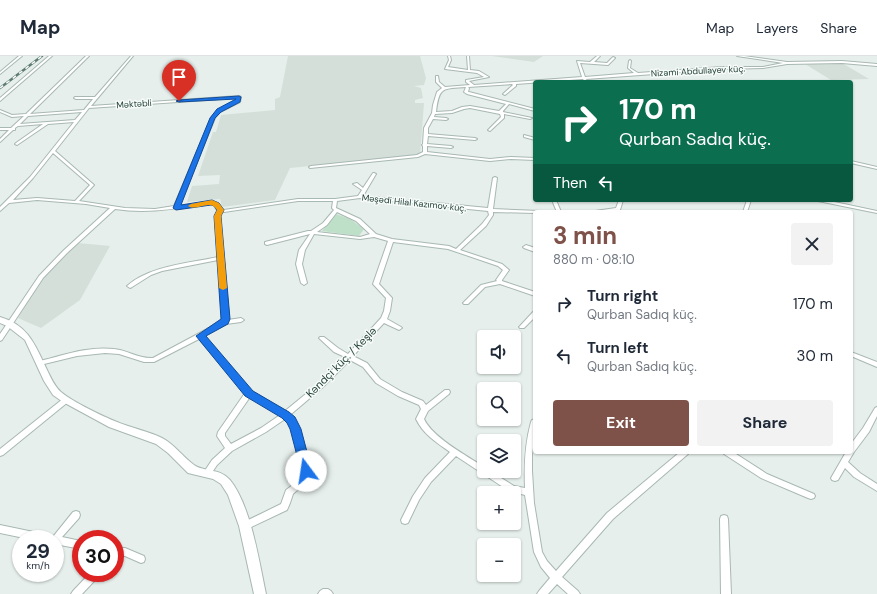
<!DOCTYPE html>
<html lang="en">
<head>
<meta charset="utf-8">
<style>
	:root { --surface:#fff; --page:#f2f2f3; --text:#1f2937; --muted:#747a83; --line:#e0e1e3; --accent:#7f5249 }
	body { margin:0; font-family:"DM Sans",sans-serif; background:var(--page); color:var(--text); height:100vh; display:flex; flex-direction:column; font-size:15px; white-space:nowrap }
	* { box-sizing:border-box; margin:0 }
	p { font-size:13px; color:var(--muted) }
	.icon { flex:none; width:22px; height:22px; fill:none; stroke:currentColor; stroke-width:2; stroke-linecap:round; stroke-linejoin:round }
	.map { position:relative; flex:1; overflow:hidden }
	.side { position:absolute; left:533px; top:154px; width:320px; height:244px; display:flex; flex-direction:column; background:var(--surface); border-radius:4px; box-shadow:0 1px 3px #0004 }
	.side>* { flex:none }
	.guide { position:absolute; left:533px; top:24px; width:320px; height:122px; border-radius:4px; box-shadow:0 1px 3px #0004; background:#0b6e4f; color:#fff; overflow:hidden }
	.fabs { position:absolute; left:477px; top:274px; display:grid; gap:8px }
	.fabs a { display:grid; place-items:center; width:44px; height:44px; border-radius:4px; background:var(--surface); box-shadow:0 1px 3px #0004; font-size:20px }
	.speed { position:absolute; left:12px; top:474px; display:flex; gap:8px; font-size:20px; font-weight:700; text-align:center }
	.speed>* { display:grid; place-content:center; width:52px; height:52px; border-radius:50%; background:var(--surface); box-shadow:0 1px 3px #0004; line-height:1 }
	.speed small { font-size:10px; font-weight:400 }
	.speed .limit { border:6px solid #d22; background:#fff; color:#111 }
	.pin { position:absolute; display:grid; place-items:center; width:34px; height:34px; color:#fff; margin:-41px -17px; border-radius:50% 50% 50% 0; rotate:-45deg; box-shadow:0 0 4px #0007 }
	.pin .icon { rotate:45deg }
	.me { position:absolute; width:44px; margin:-22px; rotate:346deg; stroke-linejoin:round; filter:drop-shadow(0 0 3px #0008) }
	.turn { display:flex; align-items:center; gap:14px; height:84px; padding:0 20px; font-size:18px }
	.turn .icon { width:52px; height:52px; stroke-width:2.5 }
	.turn b { display:block; font-size:28px; line-height:34px }
	.then { display:flex; align-items:center; height:38px; padding:0 20px; background:#0003; gap:8px; font-size:15px }
	.round { display:grid; place-items:center; flex:none; width:42px; height:42px; border-radius:4px; background:var(--page) }
	.overview { display:flex; align-items:center; justify-content:space-between; height:68px; padding:0 20px }
	h1 { font-size:24px; font-weight:700; line-height:30px; color:var(--accent) }
	.cta { display:flex; gap:8px; margin-top:auto; padding:8px 20px }
	.cta a { flex:1; height:46px; border-radius:4px; background:var(--accent); color:#fff; font-size:16px; font-weight:700; line-height:46px; text-align:center }
	.cta a+a { background:var(--page); color:var(--text) }
	ul { padding:0; list-style:none }
	li { display:flex; align-items:center; gap:12px; height:52px; padding:0 20px }
	li div { flex:1 }
	li b { display:block; font-size:15px }
	li em { font-style:normal }
	header { display:flex; align-items:center; gap:24px; box-sizing:border-box; height:56px; padding:0 20px; background:var(--surface); border-bottom:1px solid var(--line) }
	header strong { font-size:19px }
	nav { display:flex; gap:22px; margin-inline-start:auto; font-size:14px }
	.map>svg:first-child { display:block }
	.built { fill:#d4dfda }
	.green { fill:#bfe0c8 }
	.lines { fill:none; stroke-linecap:round; stroke-linejoin:round }
	.minor-casing { stroke:#a8b8b2; stroke-width:2 }
	.tertiary-casing { stroke:#a8b8b2; stroke-width:2 }
	.minor { fill:#fff; fill-rule:evenodd }
	.tertiary { fill:#fff; fill-rule:evenodd }
	.rail-casing { stroke:#5f7d75; stroke-width:2.5 }
	.rail { stroke:#f7fbf9; stroke-width:1.5; stroke-dasharray:4; stroke-linecap:butt }
	.route { fill:#1a73e8; stroke:#114b97 }
	.slow { fill:#f59e0b }
	.labels { text-anchor:middle; stroke-width:3; stroke-linejoin:round; paint-order:stroke }
	.far-street-label { font-size:9px; fill:#24423a; stroke:#f7fbf9 }
	.street-label { font-size:11px; fill:#24423a; stroke:#f7fbf9 }
</style>
</head>
<body>
<header>
<strong>Map</strong>
<nav><a>Map</a><a>Layers</a><a>Share</a></nav>
</header>
<div class="map">
<svg width="877" height="538" viewBox="0 0 877 538">
	<rect width="100%" height="100%" fill="#e6efeb"/>
	<!-- built -->
	<path class="built" d="M288 0H420L426 22 424 29 414 30 421 32 423 42 415 44V47H424L420 99 290 112 275 144 222 151 220 143 187 146 192 130 219 128 220 119 198 120 213 76H216L221 59 275 54V43L280 41Z
		M492 0H543L534 6Z
		M815 7H842L869 23 831 24 805 8Z
		M78 187 110 190 80 244 41 272 18 262 41 224Z"/>
	<!-- green -->
	<path class="green" d="M336 158 350 163 364 173 359 180 322 175Z"/>
	<g class="lines">
		<!-- minor casing -->
		<g class="minor-casing">
			<path id="minor" d="M19 0H22L0 18V16Z
				M49 0H52L0 45V42Z
				M86 0H89L30 58 84 54 93 43H76L74 42 75 41H95L131 0H133L91 50 239 40 241 41 240 46 220 56 215 62 179 150 212 146 219 148 220 152 224 154 298 143H335L358 140 362 134 353 128 357 127 363 132 373 117H374L376 118 363 140 488 152 493 122 495 121 497 122 493 153 540 155V156H535V157L493 156V159L486 170 460 194 502 208 509 214 502 224V225L535 236V240L500 228 485 231 468 248H464L463 247 481 229 497 225 496 224 503 214 498 210 448 193 393 186 379 228 392 242 390 255 387 263 401 271 402 272 399 274 397 273 384 267 353 300 367 307 380 323 402 336 423 345 426 349 445 334H449L450 336 449 338 428 355 424 363C432 381 467 400 484 411V415H490L514 430 525 432C524 409 525 388 531 366L532 364 535 363V380L532 398V415L534 447 542 496 547 505 556 515 607 457 680 396H689L688 398 613 463 562 521 578 535 580 538H568L557 528 548 538H537L539 535 550 522 541 511 534 496 525 439 509 435 456 400 431 426 419 444 408 467 405 468 402 467 401 464 413 440 425 422 450 396C437 387 423 378 416 363L421 353 419 349 398 340 376 327 363 311 350 304 323 331 290 359C303 372 306 398 310 415 311 430 302 429 293 438L290 447 287 454 245 474 242 473 241 470 242 467 281 448 286 434 302 422C303 414 296 383 293 374 291 370 288 366 285 363L266 376 232 395 217 409 211 418 208 419 205 418 204 416 212 404 225 392 217 380 218 376 245 337 199 283 154 306H144L119 298 105 297 77 300 40 309H38L37 307 38 305H40C64 299 89 290 114 293 127 294 139 303 153 302L222 265 223 260 218 204 162 215 151 219 132 231 130 232 127 230C149 210 190 207 218 201L215 160 218 154 216 153 215 150 212 148C179 152 148 158 115 153L67 197 43 222 2 284 0 285V278L39 220 63 195 110 152 86 148 37 144 9 147 0 155V151L30 121 74 66 48 68 17 89 15 88 16 87 43 68 18 70 15 72V74H13L0 86V83L9 74H0V72H11L24 60 12 61 0 56V54L12 59 26 58ZM237 42V45L218 54 211 62 174 150 155 153 125 152 79 145 94 129 55 95 89 52ZM82 56 75 64 20 68 28 60ZM53 97 90 129 75 145 37 142 13 144 33 122ZM360 142 488 155 489 159 482 168 456 193 449 190 392 183 376 178 360 163 336 152 337 145ZM298 145H333L332 152 334 154 323 167 311 175H308L265 186V188L267 189 310 178 299 194 296 208 301 227 304 229 307 227 302 208 305 194 314 178 360 183 374 181 388 185 373 228 386 242 384 255 381 262 348 298 338 292 324 281H320L319 282 320 283 334 296 345 301 318 328 285 355 251 335 203 280 226 268 241 266 244 264 241 262 228 264 229 260 219 160 221 156H224ZM337 156 356 165 370 178 360 181 317 176 327 169ZM250 341 280 359 261 372 231 388 225 380V377Z
				M448 0H450L451 4 448 11 468 14 467 0H469L470 14 479 15 489 21 469 25 474 29 582 21 577 5 590 6 597 0H600L594 6 607 7 613 1 615 2 608 9 580 7 585 21 634 17 628 12 629 5 630 4 631 5 630 12 638 17 722 11H763L783 7 737 0H744L787 6 842 5 877 8V10L842 7 787 8 763 12 722 13 586 23 587 25 585 26 583 23 516 28V30L505 39 503 38 513 29 512 28 468 31 469 32 468 36H469L535 53V55L509 48 503 55V56L532 62 530 63 504 58V62L490 75 488 74 501 61 500 58 470 52 464 53 452 57 435 58 434 61 446 62 448 63 446 64 433 63 428 72V78L475 82 477 83 475 84 428 80 427 88 451 90 453 91 451 92 427 90V96L490 103 511 101 535 102V104L511 103 490 105 425 98 418 101 310 112 309 111 311 110 417 99 423 96V90L422 89 423 88 424 72 432 57 433 49 437 36 442 32 436 26V20H438L439 26 445 31 470 29 466 26V24L484 21 477 17 445 13 449 4ZM466 31 464 36 467 38 506 48 499 55 470 50 462 51 452 55 436 56C439 30 443 33 466 31Z
				M524 79 535 82V84L524 81Z
				M851 105 877 111V113L851 107Z
				M552 144H556L561 156H557Z
				M619 144H623L620 154 606 156H593L595 155 616 152Z
				M747 144H751L747 156H743Z
				M816 144H825L877 155V157L818 145Z
				M526 189 535 192V196L524 192 523 191Z
				M535 255V261L524 272H520L519 271 520 270 533 256Z
				M851 296 877 306V311L851 300Z
				M66 341 68 342 69 344 68 346 3 399 0 400V393L64 342Z
				M877 351V360L869 376 854 396 848 406 860 417 877 428V435L854 421 845 412 838 424 835 425 832 424 831 422 846 396H851V388L863 372 875 352Z
				M723 396H733L767 418 814 438 815 440 814 442 811 443 808 442 761 422 724 398Z
				M76 455 79 456 80 459 79 462 62 481 81 485V493L55 488V483H29L0 477V469L48 479 51 480 52 482 73 456Z
				M724 459 727 460 728 463 731 538H721L720 463 721 460Z
				M115 492H125L144 500 145 503 144 506 141 507 125 500H115Z
				M90 517H100L99 520 82 538H71L73 535Z
				M323 533H328L331 535 333 538H318L320 535Z"/>
		</g>
		<!-- tertiary casing -->
		<g class="tertiary-casing">
			<path id="tertiary" d="M0 261C29 269 36 291 48 316 51 322 55 331 61 336 73 346 102 360 117 366 131 372 148 375 162 382 175 389 183 401 194 409 204 416 220 412 230 424 251 450 259 505 266 538H254L239 470 228 439 221 428 213 423 188 417 168 397 156 388 109 371 63 346 53 339 44 325 25 284 7 270 0 267Z"/>
		</g>
		<!-- minor -->
		<use href="#minor" class="minor"/>
		<!-- tertiary -->
		<use href="#tertiary" class="tertiary"/>
		<!-- rail casing -->
		<g class="rail-casing">
			<path id="rail" d="M0 32 42 0"/>
		</g>
		<!-- rail -->
		<use href="#rail" class="rail"/>
	</g>
	<!-- route -->
	<path class="route" d="M239 40 241 41 240 46 221 56 215 62 181 149 212 144 219 147 224 154 221 160 230 263 228 268 206 280 253 335 289 356 295 361 301 373 312 415 311 418 306 420 302 418 301 415 290 373 287 367 282 362 245 340 196 280 221 263 214 160 217 154 214 150 211 149 176 154 173 152 210 62 217 53 236 43 179 46 176 45 179 44Z"/>
	<!-- slow -->
	<path class="slow" d="M212 144 219 147 224 154 221 160 227 232 223 234 219 232 214 160 217 154C210 142 197 156 188 150L191 148Z"/>
	<g class="labels">
		<!-- far-street labels -->
		<g class="far-street-label">
			<text transform="translate(698 15) rotate(-3)" y="3">Nizami Abdullayev küç.</text>
			<text transform="translate(134 48) rotate(-4)" y="3">Məktəbli</text>
			<text transform="translate(414 147) rotate(6)" y="3">Məşədi Hilal Kazımov küç.</text>
		</g>
		<!-- street labels -->
		<g class="street-label">
			<text transform="translate(341 306) rotate(-45)" y="4">Kəndçi küç. / Keşlə</text>
		</g>
	</g>
</svg>
<div class="fabs">
<a><svg class="icon" aria-label="sound" viewBox="0 0 24 24"><path d="M4 9h4l5-4v14l-5-4H4zM17 9q2 3 0 6"/></svg></a>
<a><svg class="icon" aria-label="search" viewBox="0 0 24 24"><circle cx="10" cy="10" r="6"/><path d="M15 15l6 6"/></svg></a>
<a><svg class="icon" aria-label="layers" viewBox="0 0 24 24"><path d="M12 4l9 5-9 5-9-5zM3 14l9 5 9-5"/></svg></a>
<a>+</a>
<a>−</a>
</div>
<div class="speed"><div>29<small>km/h</small></div><div class="limit">30</div></div>
<div class="pin" style="left:179px;top:45px;background:#d93025"><svg class="icon" aria-label="arrive" viewBox="0 0 24 24"><path d="M6 21V4h12l-3 4 3 4H6"/></svg></div>
<svg class="me" style="left:306px;top:415px" viewBox="-20 -20 40 40"><circle r="19" fill="#fff"/><path d="M0-13L10 11 0 6-10 11z" fill="#1a73e8"/></svg>
<div class="guide">
<div class="turn"><svg class="icon" aria-label="right" viewBox="0 0 24 24"><path d="M7 20v-9h11M14 6l5 5-5 5"/></svg><div><b>170 m</b>Qurban Sadıq küç.</div></div>
<div class="then">Then<svg class="icon" aria-label="left" viewBox="0 0 24 24"><path d="M17 20v-9H6M10 6l-5 5 5 5"/></svg></div>
</div>
<section class="side">
<div class="overview"><div><h1>3 min</h1><p>880 m · 08:10</p></div><a class="round"><svg class="icon" aria-label="close" viewBox="0 0 24 24"><path d="M6 6l12 12M18 6L6 18"/></svg></a></div>
<ul>
<li><svg class="icon" aria-label="right" viewBox="0 0 24 24"><path d="M7 20v-9h11M14 6l5 5-5 5"/></svg><div><b>Turn right</b><p>Qurban Sadıq küç.</p></div><em>170 m</em></li>
<li><svg class="icon" aria-label="left" viewBox="0 0 24 24"><path d="M17 20v-9H6M10 6l-5 5 5 5"/></svg><div><b>Turn left</b><p>Qurban Sadıq küç.</p></div><em>30 m</em></li>
</ul>
<div class="cta"><a>Exit</a><a>Share</a></div>
</section>
</div>
</body>
</html>
